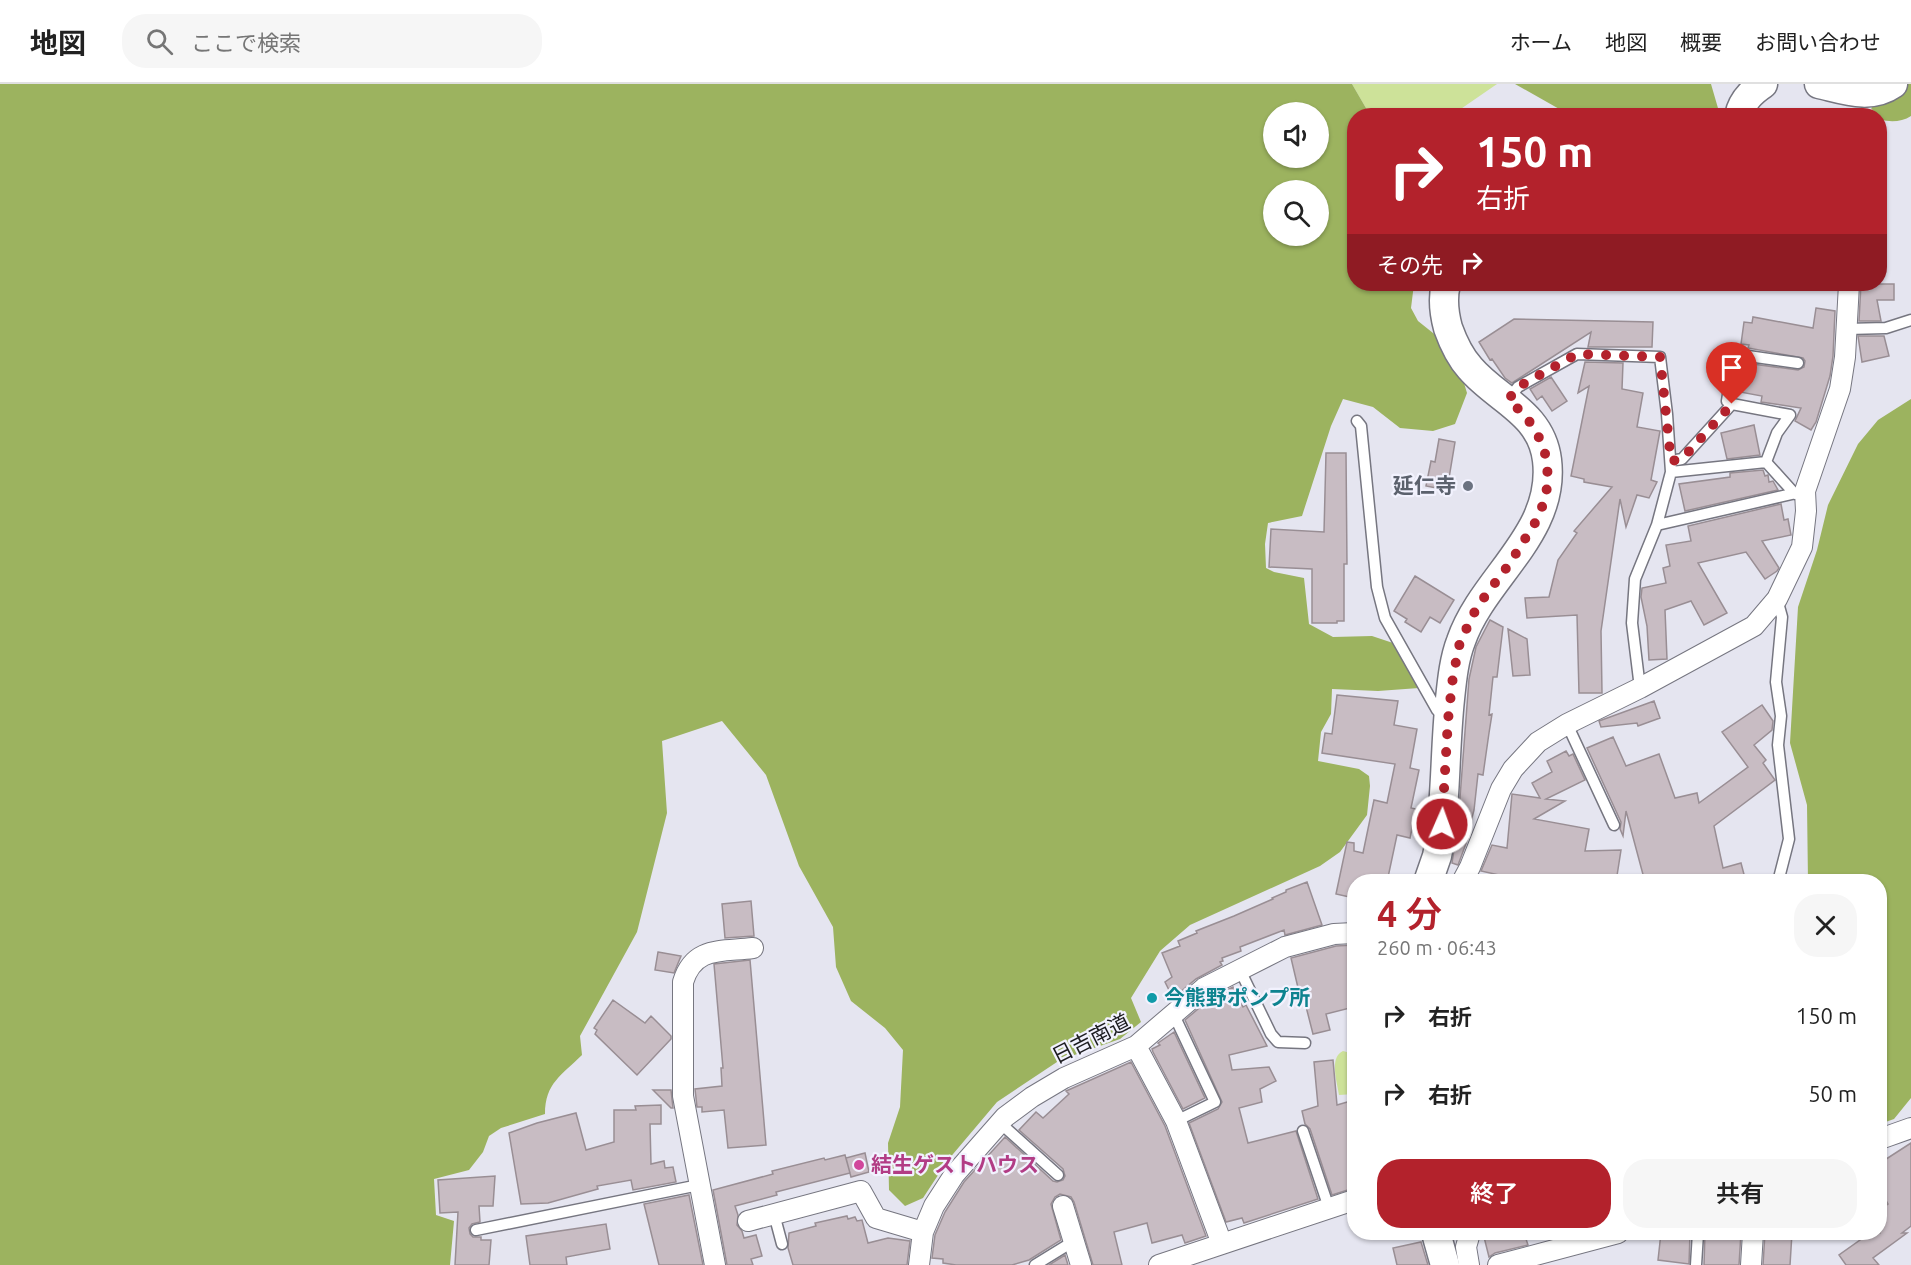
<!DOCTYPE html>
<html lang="ja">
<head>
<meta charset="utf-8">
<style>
	:root { --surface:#fff; --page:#f6f6f6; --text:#222; --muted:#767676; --line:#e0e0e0; --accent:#b3222c }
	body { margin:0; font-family:Ubuntu,"Noto Sans JP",sans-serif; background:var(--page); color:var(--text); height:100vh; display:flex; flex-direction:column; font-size:22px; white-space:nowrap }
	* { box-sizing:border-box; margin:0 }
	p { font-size:20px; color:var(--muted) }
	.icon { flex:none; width:33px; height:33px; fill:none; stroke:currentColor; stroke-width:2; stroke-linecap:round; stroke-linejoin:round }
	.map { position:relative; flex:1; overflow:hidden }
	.drawer { position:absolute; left:1347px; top:790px; width:540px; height:366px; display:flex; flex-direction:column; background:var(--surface); border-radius:24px; box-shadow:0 2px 4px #0004 }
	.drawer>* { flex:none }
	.hud { position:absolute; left:1347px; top:24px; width:540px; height:183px; border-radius:24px; box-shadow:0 2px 4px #0004; background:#b3222c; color:#fff; overflow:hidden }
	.tools { position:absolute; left:1263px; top:18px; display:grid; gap:12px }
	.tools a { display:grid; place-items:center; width:66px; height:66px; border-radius:50%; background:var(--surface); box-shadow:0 2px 4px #0004; font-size:30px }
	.pin { position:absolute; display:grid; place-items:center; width:51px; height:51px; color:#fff; margin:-62px -26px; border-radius:50% 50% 50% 0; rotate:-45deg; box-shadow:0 0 6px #0007 }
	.pin .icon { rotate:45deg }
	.me { position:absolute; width:66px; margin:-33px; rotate:2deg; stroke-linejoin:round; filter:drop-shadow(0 0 4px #0008) }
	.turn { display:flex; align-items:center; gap:21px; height:126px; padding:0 30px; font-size:27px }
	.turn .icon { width:78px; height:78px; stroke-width:2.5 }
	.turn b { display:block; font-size:42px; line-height:51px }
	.then { display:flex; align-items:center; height:57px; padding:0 30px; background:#0003; gap:12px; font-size:22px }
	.round { display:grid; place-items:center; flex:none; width:63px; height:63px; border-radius:24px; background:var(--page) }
	.headline { display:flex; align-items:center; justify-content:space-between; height:102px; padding:0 30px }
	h1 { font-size:36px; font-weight:600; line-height:45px; color:var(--accent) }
	.action { display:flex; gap:12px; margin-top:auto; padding:12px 30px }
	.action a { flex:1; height:69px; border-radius:24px; background:var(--accent); color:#fff; font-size:24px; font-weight:600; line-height:69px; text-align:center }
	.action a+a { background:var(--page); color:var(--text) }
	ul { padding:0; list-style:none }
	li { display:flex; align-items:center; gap:18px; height:78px; padding:0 30px }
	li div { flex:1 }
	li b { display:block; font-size:22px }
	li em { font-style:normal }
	header { display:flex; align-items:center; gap:36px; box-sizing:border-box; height:84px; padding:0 30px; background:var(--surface); border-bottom:2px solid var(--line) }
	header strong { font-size:28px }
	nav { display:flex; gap:33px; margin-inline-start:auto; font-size:21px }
	.search { width:420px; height:54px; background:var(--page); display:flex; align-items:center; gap:15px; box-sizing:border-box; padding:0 21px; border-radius:24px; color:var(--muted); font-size:22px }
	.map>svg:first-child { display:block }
	.green { fill:#cde299 }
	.forest { fill:#9cb35f; fill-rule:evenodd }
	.building { fill:#c8bcc3; stroke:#998e94; stroke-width:1.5 }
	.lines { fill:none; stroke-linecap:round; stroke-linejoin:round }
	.lane-casing { stroke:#767680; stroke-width:13 }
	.street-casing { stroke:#767680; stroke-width:22 }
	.secondary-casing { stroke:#767680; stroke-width:31 }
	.lane { stroke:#fff; stroke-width:10 }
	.street { stroke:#fff; stroke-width:20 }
	.secondary { stroke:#fff; stroke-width:28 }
	.route { stroke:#b3222c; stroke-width:10; stroke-dasharray:0 18 }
	.worship-dot { fill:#6b7280; stroke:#f2f2fe; stroke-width:2 }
	.culture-dot { fill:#0f9aa8; stroke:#f2f2fe; stroke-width:2 }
	.hotel-dot { fill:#d1479c; stroke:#f2f2fe; stroke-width:2 }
	.labels { text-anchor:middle; stroke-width:4.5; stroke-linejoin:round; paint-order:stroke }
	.worship-label { font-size:21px; font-weight:bold; fill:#5b616d; stroke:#f2f2fe; text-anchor:end }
	.culture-label { font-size:21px; font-weight:bold; fill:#0d838f; stroke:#f2f2fe; text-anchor:start }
	.street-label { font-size:21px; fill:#1b1b1f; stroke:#f2f2fe }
	.hotel-label { font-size:21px; font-weight:bold; fill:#b23c85; stroke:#f2f2fe; text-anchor:start }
</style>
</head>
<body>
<header>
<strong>地図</strong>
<div class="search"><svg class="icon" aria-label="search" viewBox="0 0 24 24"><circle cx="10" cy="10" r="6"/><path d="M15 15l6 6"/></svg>ここで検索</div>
<nav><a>ホーム</a><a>地図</a><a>概要</a><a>お問い合わせ</a></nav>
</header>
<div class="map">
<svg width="1911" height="1181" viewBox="0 0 1911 1181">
	<rect width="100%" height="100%" fill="#e5e5f0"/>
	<!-- green -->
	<path class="green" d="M1352 0H1497L1452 31H1370Z
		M1343 967 1354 970V1010L1339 1011C1337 998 1329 973 1343 967Z"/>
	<!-- forest -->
	<path class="forest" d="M0 0H1352L1370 31 1354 32V200H1414L1411 224 1418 237 1443 257 1461 289 1467 309 1455 340 1433 347 1400 344 1373 323 1343 315 1331 342 1302 432 1268 439 1265 460 1266 484 1274 488 1304 494 1309 540 1333 553 1372 552 1396 560 1419 604 1378 607 1332 605 1331 630 1321 648 1318 677 1359 685 1369 692 1370 702 1367 731 1340 768 1320 782 1190 841 1160 867 1131 914 1141 938 1120 955 1060 976 997 1018 948 1076 923 1114 905 1122 889 1106 888 1059 900 1023 903 966 885 944 851 917 836 883 833 843 799 782 766 691 722 637 662 657 667 729 637 848 580 952 582 971C562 991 545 999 545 1030L501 1044 489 1052 483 1068 469 1086 434 1095 436 1131 454 1137 450 1181H0ZM1274 28H1318V74H1274ZM1274 106H1318V152H1274Z
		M1515 0H1711L1720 31H1583L1561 26Z
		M1904 0H1911V32C1902 38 1891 38 1881 36L1880 32 1877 31 1871 24Z
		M1911 315V1014L1894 1035 1880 1040V798H1808L1807 721 1790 659 1798 523 1817 466 1828 421 1858 360 1878 336Z"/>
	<!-- building -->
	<path class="building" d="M1861 200H1894V216H1877L1881 237H1859Z
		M1816 224 1835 227 1833 272 1830 292 1816 338 1811 346 1795 337 1801 324 1761 318 1762 312 1740 308 1745 279 1798 286 1804 283 1805 277 1803 274 1748 264 1749 261 1741 260 1744 238 1752 239 1753 233 1813 244Z
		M1514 235 1653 238 1652 263H1588L1591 248 1512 299 1505 294 1492 275 1490 276 1479 258Z
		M1858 252H1884L1889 272 1862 278Z
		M1585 278 1623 279 1622 305 1643 309 1637 343 1660 347 1651 396 1657 398 1649 414 1637 411 1626 443 1620 415 1601 547 1602 609H1579L1577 531 1527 534 1525 514 1549 513 1558 476 1577 449 1574 447 1612 403 1584 398V395L1571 392 1589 302 1578 309Z
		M1551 293 1567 317 1552 327 1542 312 1537 316 1530 305Z
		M1754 341 1760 371 1727 375 1721 349Z
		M1439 355 1455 358 1447 406 1426 402 1431 377 1435 378Z
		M1326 369H1346L1347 480H1344V537H1337V539H1312V485L1269 483 1271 445 1324 448Z
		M1763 386 1765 392 1768 391 1769 398 1773 397 1778 406 1685 427 1679 400 1730 393V389Z
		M1781 420 1784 436 1788 435 1791 451 1762 457 1779 484 1777 487 1765 495 1746 468 1698 479 1727 529 1704 541 1691 517 1665 526 1667 575 1649 576 1647 542 1641 513 1642 504 1666 499 1663 484 1670 482 1666 461 1691 457 1688 442Z
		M1415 492 1454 516 1440 539 1430 533 1421 548 1405 538 1407 535 1394 527Z
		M1490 536 1503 543 1497 593H1493L1489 631 1492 630 1489 649 1483 691 1478 690 1474 726 1469 745 1471 746 1458 781 1452 779 1458 740 1469 595 1476 563Z
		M1508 545 1527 555 1530 591 1513 592Z
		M1337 611 1398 617 1394 641 1417 645 1410 684 1419 686 1411 724 1416 725 1410 754 1397 751 1387 798H1354V814L1336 810 1347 758 1354 759V767L1363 769 1374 716 1387 719 1395 680 1322 669 1325 649 1332 650Z
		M1654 617 1660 634 1638 642 1637 639 1601 643 1599 637Z
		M1762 621 1773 637 1772 646 1754 661 1766 676 1763 679 1775 696 1714 742 1723 784 1741 779 1746 798H1692L1691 793 1673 798H1645L1626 727 1623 752 1620 745 1621 738 1587 664 1613 653 1626 682 1659 670 1675 714 1697 709 1699 719 1748 683 1722 648Z
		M1566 667 1569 672 1573 670 1585 696 1546 715 1565 717 1534 735 1589 745 1585 767 1621 766 1616 798H1530L1481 787 1492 761 1507 764 1512 710 1540 714 1532 699 1552 688 1547 677Z
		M1307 798 1322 841 1285 851 1284 846 1240 863 1241 867 1222 874 1223 877 1220 878 1222 881 1196 895 1173 914 1165 898 1172 893 1162 869 1180 862 1178 857 1197 849 1196 847 1234 832 1273 815 1272 814 1286 808V806Z
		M751 817 754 852 725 854 722 820Z
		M1354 861V923L1326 930 1330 946 1313 950 1302 907 1299 908 1291 874 1336 862Z
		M658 868 681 872 674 889 655 886Z
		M750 876 766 1061 728 1064 724 1026 702 1028V1023H697L695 1005 722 1002 721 984H723L714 880Z
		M1233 903 1243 923 1246 921 1267 962 1229 971 1232 986 1269 983 1276 997 1260 1005 1262 1018 1239 1024 1248 1059 1296 1047 1318 1115 1244 1139 1242 1134 1226 1138 1189 1039 1218 1025 1222 1018 1185 936 1211 914Z
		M613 916 645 939 651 932 671 952V955L637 991 595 950 597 946 594 944Z
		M1174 948 1205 1014 1183 1025 1153 968 1152 965 1160 961 1158 959Z
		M1333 976 1337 1021 1354 1016V1104L1332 1111 1310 1045 1305 1040 1302 1027 1318 1022 1314 978Z
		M1131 978 1165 1042 1206 1152 1185 1159 1182 1151 1152 1159 1147 1139 1114 1148 1122 1181H1093L1074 1118 1071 1113 1060 1110 1055 1113 1051 1120 1061 1156 1029 1176 1012 1181H956L943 1179V1175L932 1174 935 1151 945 1128 964 1098 1005 1053 1053 1097 1057 1098 1063 1096 1065 1092 1063 1085 1019 1046 1036 1028 1043 1034 1069 1010 1066 1007Z
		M653 1006H671L673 1024H671Z
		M661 1021V1040H650L651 1080 664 1077 665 1084 673 1083 676 1098 633 1106 631 1096 597 1102 598 1105 548 1119 521 1120 509 1049 537 1039 576 1029 586 1066 614 1058V1026H636L635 1022Z
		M1911 1059V1142L1902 1149H1907L1873 1174 1879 1181H1846L1839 1171 1870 1149H1880V1126L1888 1120 1880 1106V1079Z
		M865 1069 869 1088 851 1093 846 1074Z
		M845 1071 850 1089 776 1108 777 1111 735 1122 738 1131 737 1141 742 1147 744 1154 756 1151 762 1172 751 1175 753 1181H727L713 1106 773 1090 772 1087 824 1074 825 1076Z
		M495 1092 493 1122H479L480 1138 472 1140 469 1144 470 1150 473 1153H481V1156H491L489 1181H455L458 1128 440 1129 438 1096Z
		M689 1111 703 1181H659L644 1120Z
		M847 1132 848 1135 855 1133 857 1137 862 1136 868 1159 888 1154 910 1157 907 1181H793L788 1164 789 1149 816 1142 815 1139Z
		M606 1140 610 1165 566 1173 567 1181H530L526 1152Z
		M1483 1149H1524L1528 1161 1495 1169 1489 1173Z
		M1661 1149H1690L1689 1180 1658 1176Z
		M1705 1149H1741L1739 1181H1704Z
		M1765 1149H1792L1790 1181H1763Z
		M1421 1158 1428 1181H1397L1393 1164Z
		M1065 1171 1068 1181H1049Z"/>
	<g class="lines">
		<!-- lane casing -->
		<g class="lane-casing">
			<path id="lane" d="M1847 245 1886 244 1911 236
				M1508 316 1518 303 1577 270 1660 273 1667 330 1671 388 1657 441 1635 495 1632 539 1640 604
				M1732 320 1790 331 1777 349 1766 378
				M1357 337 1361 342 1377 503 1385 534 1437 626 1443 632
				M1671 377 1682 375 1732 320 1727 317 1734 270 1798 279
				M1671 388 1766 378 1795 410
				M1657 441 1805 407
				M1777 515 1782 533 1776 598 1781 632 1778 661 1789 755 1778 798
				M1567 640 1614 741
				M1240 886 1271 950 1278 958 1305 959
				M1174 931 1215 1018 1176 1037
				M999 1038 1058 1091
				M1303 1047 1329 1124
				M774 1130 782 1160
				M476 1146 699 1101
				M1035 1181 1074 1157
				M1696 1181 1698 1149"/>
		</g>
		<!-- street casing -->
		<g class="street-casing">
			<path id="street" d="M1462 798 1470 783 1501 705 1513 685 1538 658 1567 640 1640 604 1754 542 1777 515 1802 463 1806 427 1805 407 1840 305 1845 273 1849 200
				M1136 962 1176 1037 1222 1160
				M1880 1055 1911 1044
				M1063 1122 1081 1181
				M748 1137 861 1107 876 1134 923 1148
				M715 1181 683 1012V898C694 862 721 868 753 864
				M919 1181 923 1148 934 1122 954 1091 1005 1033 1032 1013 1064 994 1136 962 1204 904 1285 863 1334 850 1354 849
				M1159 1181 1354 1116
				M1469 1181 1466 1163 1470 1149
				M1498 1181 1618 1149
				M1751 1181 1753 1149"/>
		</g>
		<!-- secondary casing -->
		<g class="secondary-casing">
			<path id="secondary" d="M1819 0C1845 6 1870 16 1893 0
				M1739 32C1742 17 1751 8 1763 0
				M1428 798 1437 772 1440 756C1446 710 1445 662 1450 615 1452 596 1454 575 1461 557 1483 493 1556 450 1547 376 1541 328 1497 316 1470 284 1460 273 1453 258 1448 244 1444 229 1442 215 1446 200
				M1436 1149 1445 1181"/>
		</g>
		<!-- lane -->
		<use href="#lane" class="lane"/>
		<!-- street -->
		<use href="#street" class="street"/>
		<!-- secondary -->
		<use href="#secondary" class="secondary"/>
	</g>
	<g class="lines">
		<!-- route -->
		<path class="route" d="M1442 740 1448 636 1453 592 1460 558 1477 523 1510 479 1538 434 1546 412 1548 392 1544 362 1526 332 1508 316 1518 303 1577 270 1660 273 1671 377 1682 375 1732 320"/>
	</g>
	<!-- markers -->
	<circle class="worship-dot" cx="1468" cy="402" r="6"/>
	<circle class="culture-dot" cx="1152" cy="914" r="6"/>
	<circle class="hotel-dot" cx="859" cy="1081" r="6"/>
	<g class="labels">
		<!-- worship labels -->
		<g class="worship-label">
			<text x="1456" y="409">延仁寺</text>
		</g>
		<!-- culture labels -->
		<g class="culture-label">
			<text x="1164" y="921">今熊野ポンプ所</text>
		</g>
		<!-- street labels -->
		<g class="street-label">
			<text transform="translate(1091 955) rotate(-27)" y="7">日吉南道</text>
		</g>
		<!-- hotel labels -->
		<g class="hotel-label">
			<text x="871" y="1088">結生ゲストハウス</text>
		</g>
	</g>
</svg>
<div class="tools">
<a><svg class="icon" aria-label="sound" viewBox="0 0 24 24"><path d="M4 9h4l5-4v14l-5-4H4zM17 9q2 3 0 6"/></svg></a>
<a><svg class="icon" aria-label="search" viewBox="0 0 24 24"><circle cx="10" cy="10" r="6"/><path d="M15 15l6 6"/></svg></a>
</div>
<div class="pin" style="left:1732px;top:320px;background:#d93025"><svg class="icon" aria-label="arrive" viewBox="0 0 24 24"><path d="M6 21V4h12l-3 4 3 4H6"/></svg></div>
<svg class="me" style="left:1442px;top:740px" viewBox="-20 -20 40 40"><circle r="17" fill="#b3222c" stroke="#fff" stroke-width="3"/><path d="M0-11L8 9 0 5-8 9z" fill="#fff"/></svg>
<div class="hud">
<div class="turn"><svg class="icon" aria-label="right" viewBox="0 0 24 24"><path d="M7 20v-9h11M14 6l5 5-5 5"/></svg><div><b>150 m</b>右折</div></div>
<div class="then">その先<svg class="icon" aria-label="right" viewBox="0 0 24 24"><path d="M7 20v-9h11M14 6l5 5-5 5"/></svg></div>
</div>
<section class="drawer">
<div class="headline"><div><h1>4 分</h1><p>260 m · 06:43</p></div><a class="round"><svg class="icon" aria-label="close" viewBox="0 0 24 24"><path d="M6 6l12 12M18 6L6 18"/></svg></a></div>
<ul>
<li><svg class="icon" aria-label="right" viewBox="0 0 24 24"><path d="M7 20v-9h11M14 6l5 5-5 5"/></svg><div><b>右折</b></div><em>150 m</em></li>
<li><svg class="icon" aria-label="right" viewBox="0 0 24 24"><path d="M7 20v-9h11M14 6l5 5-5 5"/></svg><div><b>右折</b></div><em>50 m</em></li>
</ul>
<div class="action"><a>終了</a><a>共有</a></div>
</section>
</div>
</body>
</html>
